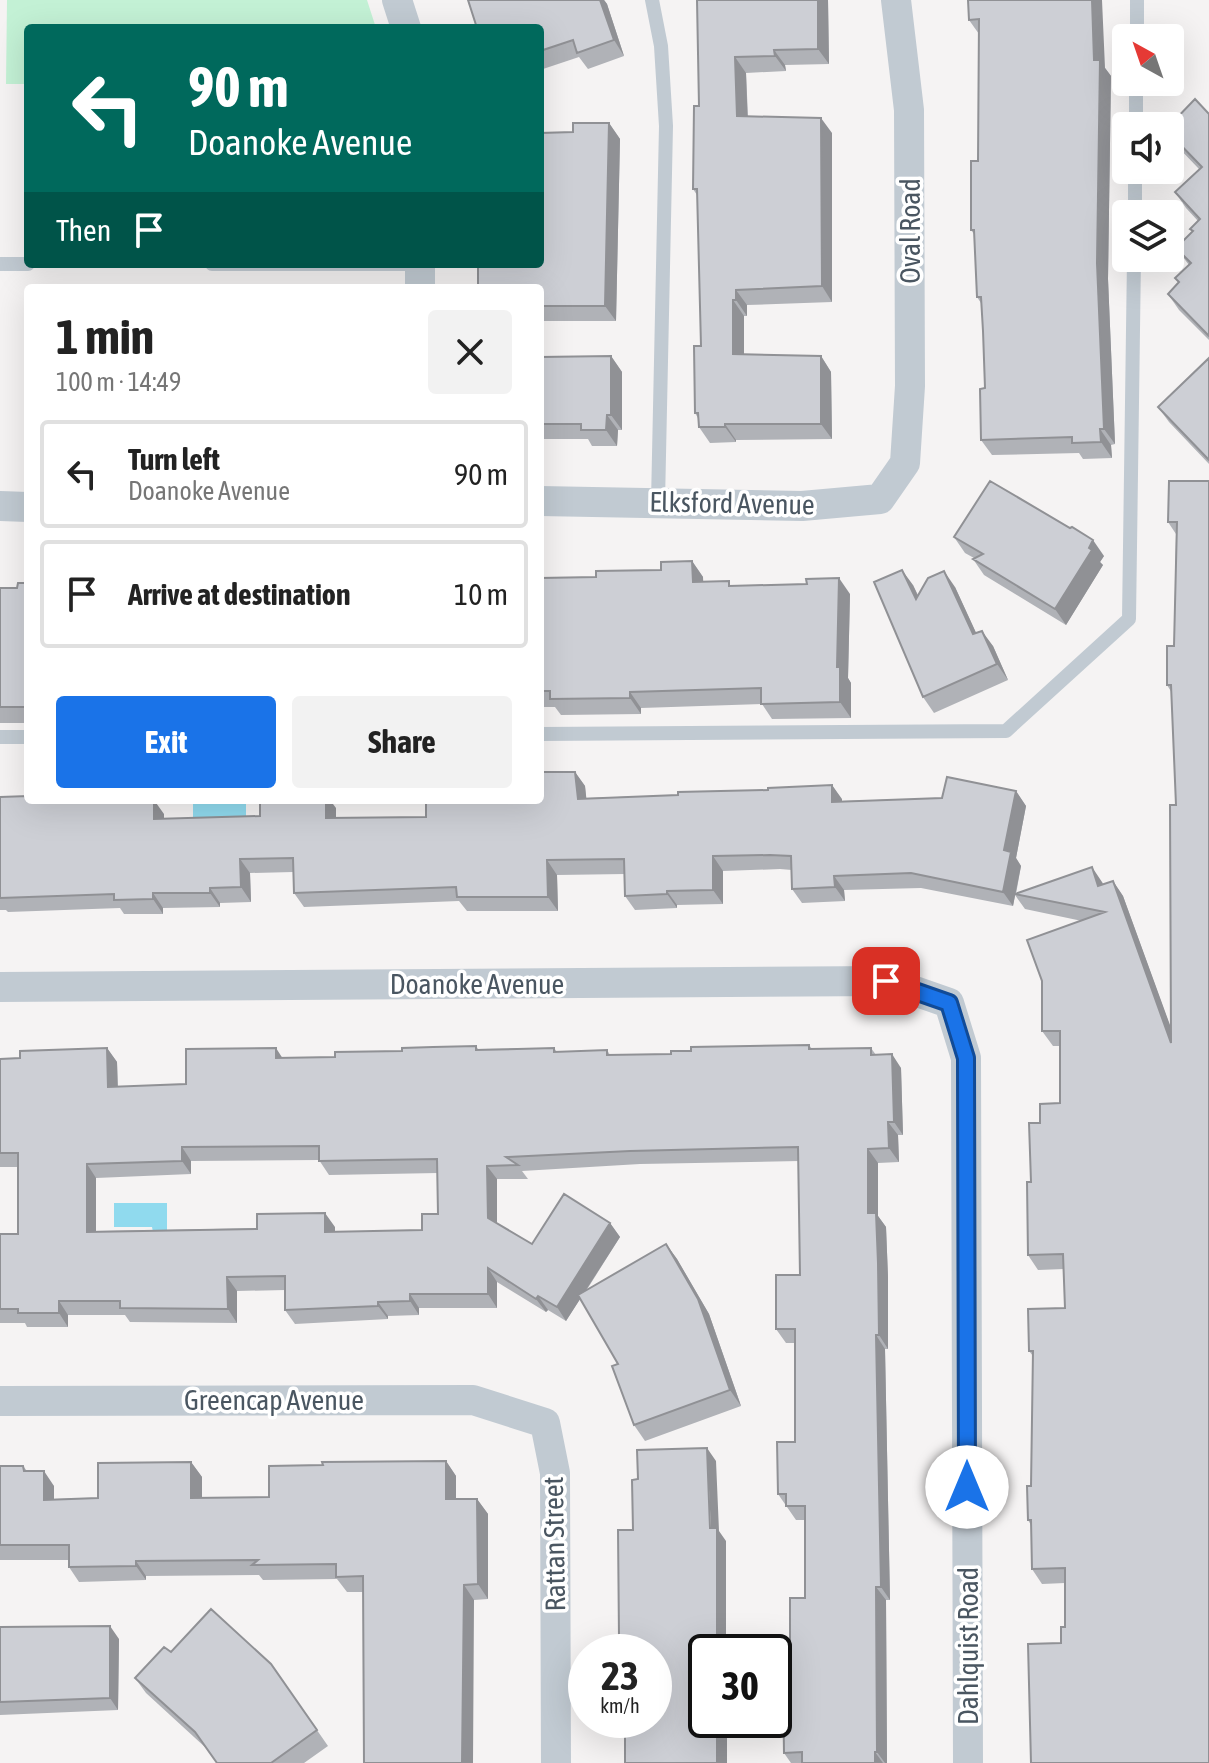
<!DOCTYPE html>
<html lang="en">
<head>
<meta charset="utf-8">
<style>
	:root { --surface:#fff; --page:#f2f2f2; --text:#222; --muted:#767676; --line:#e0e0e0; --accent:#1a73e8 }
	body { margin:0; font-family:"Asap Condensed",sans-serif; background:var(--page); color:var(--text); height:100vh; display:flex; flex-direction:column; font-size:30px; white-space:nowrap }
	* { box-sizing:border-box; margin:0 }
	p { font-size:26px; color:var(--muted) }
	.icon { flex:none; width:44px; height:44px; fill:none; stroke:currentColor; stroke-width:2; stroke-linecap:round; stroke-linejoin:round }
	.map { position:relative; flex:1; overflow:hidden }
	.panel { position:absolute; left:24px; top:284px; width:520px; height:520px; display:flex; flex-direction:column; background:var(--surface); border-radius:8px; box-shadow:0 8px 32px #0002 }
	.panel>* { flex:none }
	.banner { position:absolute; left:24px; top:24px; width:520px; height:244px; border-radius:8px; box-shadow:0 8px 32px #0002; background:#00695c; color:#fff; overflow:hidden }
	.needle { width:52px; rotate:320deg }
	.buttons { position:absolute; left:1112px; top:24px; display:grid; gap:16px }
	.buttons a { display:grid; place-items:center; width:72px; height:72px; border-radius:8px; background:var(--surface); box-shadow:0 8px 32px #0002; font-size:40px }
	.speed { position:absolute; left:568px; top:1634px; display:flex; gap:16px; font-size:40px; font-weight:700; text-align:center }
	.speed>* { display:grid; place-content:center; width:104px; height:104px; border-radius:50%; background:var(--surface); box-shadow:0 8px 32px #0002; line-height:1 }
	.speed small { font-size:20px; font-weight:400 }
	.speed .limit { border:4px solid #111; border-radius:12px; background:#fff; color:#111 }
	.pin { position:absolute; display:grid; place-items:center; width:68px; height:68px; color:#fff; margin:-34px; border-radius:16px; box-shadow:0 4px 12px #0006 }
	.me { position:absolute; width:88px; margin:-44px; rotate:0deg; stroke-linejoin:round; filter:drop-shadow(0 0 6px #0008) }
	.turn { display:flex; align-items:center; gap:28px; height:168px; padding:0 32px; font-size:36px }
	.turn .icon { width:104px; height:104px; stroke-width:2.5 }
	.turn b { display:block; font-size:56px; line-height:68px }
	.then { display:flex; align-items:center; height:76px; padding:0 32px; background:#0003; gap:16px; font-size:30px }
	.round { display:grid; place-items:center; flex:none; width:84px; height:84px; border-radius:8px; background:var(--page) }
	.head { display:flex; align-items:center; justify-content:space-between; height:136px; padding:0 32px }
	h1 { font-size:48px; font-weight:700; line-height:60px }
	.cta { display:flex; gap:16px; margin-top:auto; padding:16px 32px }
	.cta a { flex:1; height:92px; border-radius:8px; background:var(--accent); color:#fff; font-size:32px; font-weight:700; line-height:92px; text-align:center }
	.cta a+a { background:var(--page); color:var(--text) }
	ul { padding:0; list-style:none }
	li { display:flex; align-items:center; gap:24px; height:108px; margin:0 16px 12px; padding:0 16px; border:4px solid var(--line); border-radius:8px }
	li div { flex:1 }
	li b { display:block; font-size:30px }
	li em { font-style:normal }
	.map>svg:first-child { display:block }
	.green { fill:#c3f1d5 }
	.water { fill:#90daee }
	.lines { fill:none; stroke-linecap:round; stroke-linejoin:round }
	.lane { stroke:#c1cad2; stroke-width:14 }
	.street { stroke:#c1cad2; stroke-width:30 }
	.wall { fill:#b0b2b7; fill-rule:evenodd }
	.shaded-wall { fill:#909195 }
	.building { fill:#cdcfd5; stroke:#909195; stroke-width:2; fill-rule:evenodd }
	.route-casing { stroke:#114b97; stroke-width:20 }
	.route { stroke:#1a73e8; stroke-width:14 }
	.labels { text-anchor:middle; stroke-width:7; stroke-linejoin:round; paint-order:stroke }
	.street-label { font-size:28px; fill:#4a5661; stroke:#fff }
</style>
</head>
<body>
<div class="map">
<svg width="1209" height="1763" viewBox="0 0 1209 1763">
	<rect width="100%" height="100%" fill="#f5f3f3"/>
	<!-- green -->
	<path class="green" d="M7 0H367L376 28H28V84H6Z"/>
	<!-- water -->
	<path class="water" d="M205 800H246V819H193V801Z
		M114 1203H167V1232H153L152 1227H114Z"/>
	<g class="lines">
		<!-- lane -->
		<path class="lane" d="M652 0 661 46 666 126 658 502
			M1137 38V0
			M1136 126V82
			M1135 214V170
			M0 264H28
			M212 264H420
			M540 734 1006 731 1129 619 1134 258
			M0 737H28"/>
		<!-- street -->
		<path class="street" d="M397 0 406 28
			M420 264V288
			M540 501 802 506 880 499 905 463 910 386 909 110 896 0
			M0 506 28 507
			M0 987 886 981 949 1003 966 1058 968 1763
			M0 1401 473 1400 545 1423 555 1473 556 1763"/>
	</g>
	<!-- wall -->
	<path class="wall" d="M600 0H604L607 4 624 56 588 69 579 57 540 70V28Z
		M697 0H828L829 64 785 65 786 71 746 73 748 116 832 133V302L747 305V316H744V355L821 356 831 372 832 439 736 440V442L710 443 699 427 698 418 695 413 701 346 697 195 693 189 699 106Z
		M968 0 1105 68 1111 76 1108 279 1115 444 1111 445 1112 458 1083 459 1079 453 992 455 981 440 985 388 983 331 981 303 977 297 974 234 971 230 978 161 979 34 969 20Z
		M1209 114V340L1179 310 1168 294 1179 283 1175 278 1189 265 1176 248 1193 232 1190 229 1198 221 1186 208 1175 192 1199 169 1176 145 1170 136V126Z
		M609 123 620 139 616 321H540V288L573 132Z
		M611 356 622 372V430H618L617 446H592L588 439H540V357Z
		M1209 358V464L1169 422 1158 407Z
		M1209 481V1763L1061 1643 1065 1627V1583L1042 1584 1032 1569 1031 1525 1028 1520 1031 1486 1033 1356 1029 1351 1065 1308 1064 1269 1038 1270 1028 1255 1031 1182 1040 1123 1060 1103V1046H1053L1042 1031 1082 921 1025 909 1015 895 1013 906 921 888 844 890 845 901 802 903 792 889V870L780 869 723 871V904L677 905V908L635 910 625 896V874L557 875 558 911H467L459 901 304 907 294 893 293 872 250 873 251 902 220 903V907L163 908V914H124L120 908 8 912 6 910H0V797L164 814V819L260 816 336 808V818L426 817 540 800 575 772 585 786 586 798 678 795 832 785 842 801 942 798 1016 791 1026 806 1016 858 1021 866 1016 894 1102 882 1103 884 1113 881 1123 896 1171 1029 1176 805 1172 693 1167 685 1174 646 1176 534 1168 522Z
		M954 537 1104 556 1100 562 1103 565 1066 625 984 575 973 559 974 558 965 553Z
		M692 561 703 577V582L732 586 850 594 848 678 851 683V718L772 719 762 704 641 708V714L561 715 555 707H540V578L596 577 661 570Z
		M28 583V723H0V588H17Z
		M913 585 918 595 955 587 976 633 993 646 1008 680 934 713 923 697Z
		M809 1045 812 1049 871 1048 876 1055 901 1068 903 1135H898L899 1162 878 1163V1216L886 1227 888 1277V1349H885L890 1600H886L887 1763H791L784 1753 790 1683 805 1598V1520H796L778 1494 795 1442V1343H786L776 1329 800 1275 799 1161 640 1164 522 1171 528 1179H497V1224L532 1244 610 1223 620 1237 586 1291 666 1244 677 1259 709 1314 741 1406 645 1441 634 1425 618 1364 580 1299 566 1321 548 1310 546 1312 497 1282V1308H419V1315L388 1316V1319L295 1324 285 1310V1290L237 1291V1323L130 1322 125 1315H68V1327H27L25 1323H0V1234H18V1167H0V1059L20 1058 107 1048 117 1062 118 1087 186 1084 282 1058 335 1057 402 1051 476 1046 478 1049 554 1048 557 1052 607 1050 610 1055 671 1054ZM319 1160 329 1175 438 1173V1214L422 1230 335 1232V1227L96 1231V1178L191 1174V1161Z
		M446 1461 456 1476V1499H477L488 1514V1599L474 1600 363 1592H347L337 1579 263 1580 259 1575 146 1576V1580L79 1582 69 1567V1560H0V1466H23L27 1471 54 1486V1499L98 1498 191 1462 202 1477V1498L269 1497 323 1465Z
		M0 1627 119 1639 118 1710 0 1715Z
		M171 1652 271 1664 328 1746 304 1763H217L206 1748 146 1693 135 1678Z"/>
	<!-- shaded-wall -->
	<path class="shaded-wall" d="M600 0H604L607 4 624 56 614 40Z
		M818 0H828L829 64 818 49Z
		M1092 0H1102L1105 68 1111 76 1108 279 1115 444 1104 429 1097 263 1094 60Z
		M774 50 785 65 786 71 775 56Z
		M735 57 746 73 748 131 737 116Z
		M821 118 832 133V302L822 286Z
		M609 123 620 139 616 321 605 306Z
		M736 290 747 305V316L736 300Z
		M733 300 744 316V370L733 354Z
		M611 356 622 372V430L611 415Z
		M821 356 831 372 832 439 821 424Z
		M607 415 618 430 617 446 606 430Z
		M725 424 736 440V442L725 427Z
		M1100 429 1111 445 1112 458 1101 442Z
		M1093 540 1104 556 1100 562 1103 565 1066 625 1055 609Z
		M692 561 703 577 704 597 693 582Z
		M902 570 913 585 926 614 916 599Z
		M944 571 955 587 984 650 973 634Z
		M839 578 850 594 848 678 851 683V718L840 702 837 667Z
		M982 631 993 646 1008 680 997 664Z
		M630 692 641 708V714L630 698Z
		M575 772 585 786 588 813 578 799Z
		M832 785 842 799V816L832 802Z
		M1016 791 1026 806 1016 858 1021 866 1013 906 1003 892 1004 850Z
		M154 800 164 814V833L154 819Z
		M326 800H330L336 808V832L326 818Z
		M713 856 723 871V904L713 890Z
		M240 859 250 873 251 902 241 887Z
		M547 860 557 875 558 911 548 897Z
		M1092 867 1102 882 1109 901 1098 886Z
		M834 876 844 890 845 901 835 887Z
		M1113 881 1123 896 1182 1058 1171 1043Z
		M210 888 220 903V907L210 893Z
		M667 891 677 905V908L667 894Z
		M153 893 163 908V914L153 899Z
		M107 1048 117 1062 118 1101 108 1087Z
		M276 1048 285 1062 276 1058Z
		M892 1054 901 1068 903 1135 894 1122Z
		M888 1122 898 1135 899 1162 889 1148Z
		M182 1147 191 1161V1174L182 1161Z
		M868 1149 878 1163V1216L886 1227 888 1277V1349L879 1335 868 1213Z
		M87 1164 96 1178V1245L87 1232Z
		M487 1166 497 1179V1232L488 1218Z
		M325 1213 335 1227V1246L325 1232Z
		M610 1223 620 1237 566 1321 557 1307Z
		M666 1244 677 1259 709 1314 741 1406 730 1390Z
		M488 1268 497 1282V1308L488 1294Z
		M227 1277 237 1291V1323L228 1309Z
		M410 1294 419 1308V1315L410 1301Z
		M538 1296 548 1310 546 1312 536 1299Z
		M59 1301 68 1315V1327L59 1313Z
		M378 1302 388 1316V1319L378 1306Z
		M876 1335 885 1349 890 1600 881 1587Z
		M707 1448 716 1461 719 1531 726 1541V1652H717Z
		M446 1461 456 1476V1514L446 1499Z
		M191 1462 202 1477V1513L191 1498Z
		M44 1471 54 1486V1515L44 1500Z
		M477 1499 488 1514V1599L478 1584Z
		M136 1561 146 1576V1580L136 1566Z
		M464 1585 474 1600 473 1763H462Z
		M876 1587 886 1600 887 1763H885L877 1752Z
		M110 1626 119 1639 118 1710 110 1698Z
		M717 1720H727V1763H717Z
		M875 1752 883 1763H875Z"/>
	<!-- building -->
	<path class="building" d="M468 0H600L614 40 577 53 573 40 540 51V28H477Z
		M697 0H818V49L774 50 775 56 735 57 737 116 821 118 822 286 736 290V300H733V354L821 356V424H725V427H699L698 413H695L694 346H701L697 189H693L694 106H699Z
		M968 0H1092L1094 60H1100L1097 263 1104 429H1100L1101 442 1072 443V437L981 440 980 389 985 388 983 331 981 297H977L974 230H971V161H978L979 19 969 20Z
		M1195 99 1209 114V336L1168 294 1179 282 1175 278 1191 263 1176 248 1193 231 1190 229 1200 219 1175 192 1202 167 1170 134V126H1169Z
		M573 123H609L605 306H540V288H478V264H540V133L573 132Z
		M611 356V415H607L606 430H581V424H540V357Z
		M1209 358V460L1158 407Z
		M990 481 1070 528 1072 527 1093 540 1089 548 1092 550 1055 609 973 559 983 554 954 537Z
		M1169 481H1209V1763H1031L1028 1644 1061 1643V1627H1065V1568L1032 1569 1031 1520H1028L1027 1486H1031L1033 1351H1029L1028 1309 1065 1308 1063 1254 1028 1255 1027 1182H1031L1029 1123H1040V1104L1060 1103V1031H1042V981L1027 940 1105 912 1015 894 1092 867 1098 886 1113 881 1171 1043 1170 805H1176L1171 685H1167V646H1174L1177 522H1168Z
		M692 561 693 582 729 581V586L807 584 806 579 839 578 837 667H840V702L761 704V688L630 692V698L550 699V691H540V578L596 577V571L661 570V562Z
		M902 570 916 599 928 578 944 571 973 634 982 631 997 664 923 697 874 582Z
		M18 583H28V707H0V588H17Z
		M540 772H575L578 799 678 795V792L768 790V788L832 785V802L942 798 947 777 1016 791 1004 850 1011 852 1003 892 911 873 834 876 835 887 792 889 791 856 770 855 713 856V890L667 891V894L625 896 624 859 547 860 548 897H457L456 887 294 893 293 858 240 859 241 887 210 888V893H153V899L114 900V894L0 898V797L28 796V800H154V819L260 816V800H326V818L426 817V800H540Z
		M809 1045V1049L871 1048V1055L892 1054 894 1122H888L889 1148 868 1149V1213H876L878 1263 879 1335H876L881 1587H876L877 1752H875V1763H802V1752L784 1753 783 1683H790V1598H805V1506H786V1494H778L777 1442H795V1329H776V1275H800L798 1147 630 1151 506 1157 518 1165 487 1166 488 1218 532 1244 564 1194 610 1223 557 1307 538 1296 536 1299 488 1268V1294H410V1301L378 1302V1306L285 1310V1276L227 1277 228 1309 120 1308V1301H59V1313H18V1309H0V1234H18V1153H0V1059L20 1058V1051L107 1048 108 1087 186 1084V1049L276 1048V1058L335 1057V1052L402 1051V1048L433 1047 476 1046V1050L554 1048V1052L607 1050V1055L671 1054V1051H691V1047ZM319 1146V1161L437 1159 438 1214H422V1230L325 1232V1213L257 1214V1229L87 1232V1164L182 1161V1147Z
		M666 1244 698 1299 730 1390 634 1425 612 1366 618 1364 578 1295Z
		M707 1448 710 1528H717V1652H706V1720H717V1763H625V1720H654V1652H614V1637H619L618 1530H633L632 1480 638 1479 637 1450Z
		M446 1461V1499H477L478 1584 464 1585 462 1763H364L363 1576 336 1577V1564L252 1565 258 1560 136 1561V1566L69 1567V1545H0V1466H23L24 1471H44V1500L98 1498V1463L191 1462V1498L269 1497V1466L323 1465 322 1462Z
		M211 1609 271 1664 317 1730 271 1763H217L195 1732 135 1678 164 1647 171 1652Z
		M110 1626V1698L0 1702V1627Z"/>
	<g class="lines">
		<!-- route casing -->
		<g class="route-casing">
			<path id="route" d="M886 981 949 1003 966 1058 967 1487"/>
		</g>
		<!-- route -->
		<use href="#route" class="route"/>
	</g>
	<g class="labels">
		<!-- street labels -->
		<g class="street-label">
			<text transform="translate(910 231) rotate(-90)" y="10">Oval Road</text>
			<text transform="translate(732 503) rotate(1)" y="10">Elksford Avenue</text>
			<text x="477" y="994">Doanoke Avenue</text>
			<text x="274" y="1410">Greencap Avenue</text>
			<text transform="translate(554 1544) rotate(-91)" y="10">Rattan Street</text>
			<text transform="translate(968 1646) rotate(-90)" y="10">Dahlquist Road</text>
		</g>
	</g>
</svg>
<div class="buttons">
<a><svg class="needle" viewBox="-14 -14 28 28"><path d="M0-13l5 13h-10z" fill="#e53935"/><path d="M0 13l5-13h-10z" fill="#767676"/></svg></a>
<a><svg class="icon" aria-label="sound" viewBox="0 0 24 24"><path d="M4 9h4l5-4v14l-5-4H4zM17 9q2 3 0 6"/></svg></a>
<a><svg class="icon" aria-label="layers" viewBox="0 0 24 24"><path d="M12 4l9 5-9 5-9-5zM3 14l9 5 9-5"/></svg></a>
</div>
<div class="speed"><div>23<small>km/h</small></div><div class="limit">30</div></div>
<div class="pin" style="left:886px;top:981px;background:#d93025"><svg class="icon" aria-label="arrive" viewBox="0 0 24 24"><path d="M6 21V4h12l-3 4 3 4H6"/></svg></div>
<svg class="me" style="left:967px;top:1487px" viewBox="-20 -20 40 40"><circle r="19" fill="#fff"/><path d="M0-13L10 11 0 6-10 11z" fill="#1a73e8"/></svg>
<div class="banner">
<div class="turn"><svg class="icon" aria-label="left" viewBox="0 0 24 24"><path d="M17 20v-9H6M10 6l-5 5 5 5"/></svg><div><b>90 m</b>Doanoke Avenue</div></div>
<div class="then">Then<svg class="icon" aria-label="arrive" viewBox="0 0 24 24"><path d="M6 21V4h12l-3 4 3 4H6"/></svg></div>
</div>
<section class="panel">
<div class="head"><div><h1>1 min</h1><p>100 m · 14:49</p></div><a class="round"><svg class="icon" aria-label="close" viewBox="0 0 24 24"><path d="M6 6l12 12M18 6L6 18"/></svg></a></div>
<ul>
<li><svg class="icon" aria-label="left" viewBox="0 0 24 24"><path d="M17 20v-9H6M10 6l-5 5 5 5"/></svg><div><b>Turn left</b><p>Doanoke Avenue</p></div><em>90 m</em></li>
<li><svg class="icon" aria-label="arrive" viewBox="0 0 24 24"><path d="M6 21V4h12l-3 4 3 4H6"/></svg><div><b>Arrive at destination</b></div><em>10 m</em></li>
</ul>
<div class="cta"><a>Exit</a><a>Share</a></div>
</section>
</div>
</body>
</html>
